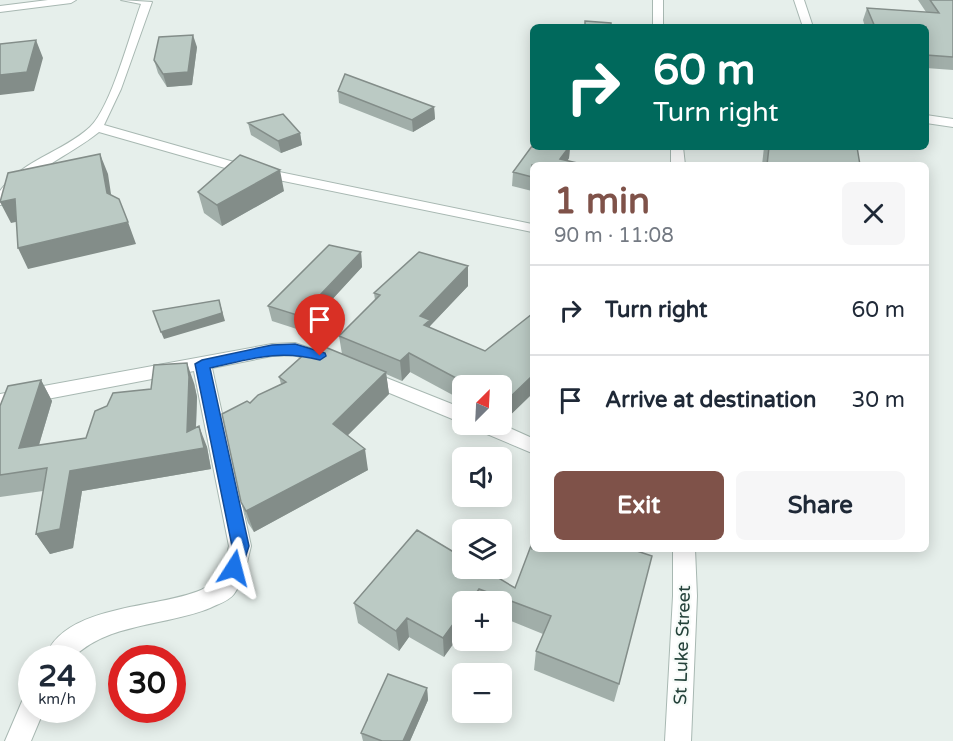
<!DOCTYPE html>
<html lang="en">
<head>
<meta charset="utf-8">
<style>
	:root { --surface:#fff; --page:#f6f6f7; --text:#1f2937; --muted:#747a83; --line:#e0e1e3; --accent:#7f5249 }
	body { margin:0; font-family:"Varela Round",sans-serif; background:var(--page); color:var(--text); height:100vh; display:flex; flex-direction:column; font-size:22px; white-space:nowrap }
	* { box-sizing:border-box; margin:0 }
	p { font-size:20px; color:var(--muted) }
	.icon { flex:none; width:33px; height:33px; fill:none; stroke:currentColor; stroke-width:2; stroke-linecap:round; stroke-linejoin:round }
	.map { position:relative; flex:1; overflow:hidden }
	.side { position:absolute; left:530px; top:162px; width:399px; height:390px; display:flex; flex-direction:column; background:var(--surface); border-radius:9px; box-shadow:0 3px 15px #0003 }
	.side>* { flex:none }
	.guide { position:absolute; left:530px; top:24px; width:399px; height:126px; border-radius:9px; box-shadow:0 3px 15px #0003; background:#00695c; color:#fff; overflow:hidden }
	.needle { width:39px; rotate:24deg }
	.controls { position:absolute; left:452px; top:375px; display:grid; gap:12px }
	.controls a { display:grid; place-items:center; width:60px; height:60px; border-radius:9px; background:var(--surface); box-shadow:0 3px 15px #0003; font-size:30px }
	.speed { position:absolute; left:18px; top:645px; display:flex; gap:12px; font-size:30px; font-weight:700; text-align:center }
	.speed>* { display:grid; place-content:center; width:78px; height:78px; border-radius:50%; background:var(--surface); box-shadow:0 3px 15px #0003; line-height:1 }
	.speed small { font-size:15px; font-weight:400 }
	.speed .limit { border:9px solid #d22; background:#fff; color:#111 }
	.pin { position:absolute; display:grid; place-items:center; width:51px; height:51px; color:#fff; margin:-62px -26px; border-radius:50% 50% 50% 0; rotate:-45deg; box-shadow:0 0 6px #0007 }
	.pin .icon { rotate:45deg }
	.me { position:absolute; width:66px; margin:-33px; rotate:9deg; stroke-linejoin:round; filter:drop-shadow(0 0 4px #0008) }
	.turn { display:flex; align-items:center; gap:21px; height:126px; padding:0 24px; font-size:27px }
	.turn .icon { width:78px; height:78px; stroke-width:2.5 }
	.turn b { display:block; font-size:42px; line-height:51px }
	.round { display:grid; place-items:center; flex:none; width:63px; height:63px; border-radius:9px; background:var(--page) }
	.summary { display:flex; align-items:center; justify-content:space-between; height:102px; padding:0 24px }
	h1 { font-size:36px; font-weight:700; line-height:45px; color:var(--accent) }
	.button { display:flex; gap:12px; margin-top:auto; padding:12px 24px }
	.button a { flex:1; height:69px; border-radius:9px; background:var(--accent); color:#fff; font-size:24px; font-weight:700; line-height:69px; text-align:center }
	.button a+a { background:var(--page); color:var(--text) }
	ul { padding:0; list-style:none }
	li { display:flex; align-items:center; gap:18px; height:90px; padding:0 24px; border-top:2px solid var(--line) }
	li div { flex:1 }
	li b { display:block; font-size:22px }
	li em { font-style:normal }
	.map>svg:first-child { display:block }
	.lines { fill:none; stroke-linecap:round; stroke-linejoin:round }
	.minor-casing { stroke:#a8b8b2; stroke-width:2 }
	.minor { fill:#fff; fill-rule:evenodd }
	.wall { fill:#a1aea9 }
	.shaded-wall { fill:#838d89 }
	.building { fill:#bbcac4; stroke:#838d89; stroke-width:1.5 }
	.route { fill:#1a73e8; stroke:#114b97; stroke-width:1.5 }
	.labels { text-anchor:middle; stroke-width:4.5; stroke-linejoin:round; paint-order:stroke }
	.near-street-label { font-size:18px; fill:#24423a; stroke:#f7fbf9 }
</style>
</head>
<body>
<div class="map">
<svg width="953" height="741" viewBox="0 0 953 741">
	<rect width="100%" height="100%" fill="#e6efeb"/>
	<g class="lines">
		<!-- minor casing -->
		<g class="minor-casing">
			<path id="minor" d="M48 0H76L71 3 0 12V6Z
				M121 0 152 2 121 89 104 125 241 164 532 224V232L239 172 99 132C68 157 29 170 5 204L0 205V191C22 160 63 152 90 127 111 107 130 34 141 4Z
				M653 0H663V27H653Z
				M794 0H804L813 27H803Z
				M926 115 953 119V127L926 123Z
				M671 147H683L685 165H671Z
				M295 343 345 360 348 364 345 368 339 370 294 355 272 356 212 368 251 546C247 562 244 580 234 594 229 601 218 604 210 608 166 626 106 623 73 658H45C63 604 157 609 201 590 206 587 212 585 217 581 225 572 226 557 229 546L194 371 0 408V394L272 344Z
				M364 369 462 408V423L358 380 355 375 358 370Z
				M473 424H501L532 438V453L475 429Z
				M673 549H695L697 596 691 741H665L673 596Z
				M32 695V710H44L31 741H5L23 699Z"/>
		</g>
		<!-- minor -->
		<use href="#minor" class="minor"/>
	</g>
	<!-- wall -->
	<path class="wall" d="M918 0H953V70L926 68V27H865L863 20 867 8 926 12Z
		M197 47 192 85 167 87 158 73 154 60Z
		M338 91 434 107 435 119 413 132 339 103Z
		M248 123 300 133 302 145 281 153 251 135Z
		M532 146V147H570L569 158 567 161 586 165H532V191L512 186 513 172Z
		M764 147H857L860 165H762Z
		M284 191 222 226 204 213 198 192Z
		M361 252 362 267 303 331 272 321 268 306Z
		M468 266V286L430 326V328L485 351 532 314V394L503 422 501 421V386H462V400L410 372 402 381 386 374 389 394 347 436 368 470 254 532 248 523 241 502 250 403 281 384 279 377 316 356 342 354 339 336 375 300 374 293Z
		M41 380 52 401 39 445 86 438 194 383 197 397 196 428 207 447 211 469 82 491 73 548 50 554 36 534 43 491 0 497V406Z
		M417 530 515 588 532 543 619 684 614 702 534 670 536 651 543 634 501 617V602H462L444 657 409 637 399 651 358 623 354 603Z
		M427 688 428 700 410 741H363L361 733Z"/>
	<!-- shaded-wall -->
	<path class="shaded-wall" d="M193 35 197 47 192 85 167 87 163 74Z
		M36 40 43 58 34 91 0 95V75Z
		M434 107 435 119 413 132 412 120Z
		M300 133 302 145 281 153 278 141Z
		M569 147H570L569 158 565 165 560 159Z
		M100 154 108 174 114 214 107 193Z
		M280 170 284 191 222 226 217 205Z
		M15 199 25 220 11 223 0 202Z
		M128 222 136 244 28 269 18 248Z
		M361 252 362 267 303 331 300 316Z
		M468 266V286L430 326 431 339 420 316Z
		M219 300 225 321 164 339 161 332Z
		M409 353 410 372 402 381 400 361Z
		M187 363 194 383 197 397 195 450 199 426 207 447 211 469 82 491 73 548 50 554 36 534 70 471Z
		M386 372 389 394 337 446 333 424Z
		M532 376V394L503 422 504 403Z
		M41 380 52 401 32 468 19 448Z
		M365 449 368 470 254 532 246 511Z
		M479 589V602H470Z
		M462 612V632L444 657 443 638Z
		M407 618 409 637 399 651 396 631Z
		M427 688 428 700 410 741H403Z"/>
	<!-- building -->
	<path class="building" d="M930 0H953V57L926 55V27H875L867 8 939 13Z
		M585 21 611 23V27H585Z
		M193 35 188 72 163 74 154 60 159 37Z
		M36 40 27 72 0 75V44Z
		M345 74 434 107 412 120 338 91Z
		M283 114 300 133 278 141 248 123Z
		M532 146V147H569L560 159 586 165H532V177L513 172Z
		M769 147H857L860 165H767Z
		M100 154 107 193 119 199 128 222 18 248 15 199 0 202 8 173Z
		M240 155 280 170 217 205 198 192Z
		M329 245 361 252 300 316 268 306Z
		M419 252 468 266 420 316 430 320 424 325 485 351 532 314V376L504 403 501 401V386H471L409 353 400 361 339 336 380 295 374 293Z
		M219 300 222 313 161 332 153 311Z
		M325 347 386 372 333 424 365 449 246 511 241 502 222 414 247 401 250 403 258 395 286 382 279 377 308 351 316 356Z
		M187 363 189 377 187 432 199 426 204 448 70 471 60 529 36 534 47 468 0 475V406L8 386 41 380 19 448 86 438 95 411 107 406 113 393 151 389 154 365Z
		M417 530 462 557V568H482L515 588 532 543V549H631L652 556 619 684 536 651 551 616 479 589 470 602H462V612L443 638 407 618 396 631 354 603Z
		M388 674 427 688 403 741H382L361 733Z"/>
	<!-- route -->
	<path class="route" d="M295 344 325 353 326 356 320 360C278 349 251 359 210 368L249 546 240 574 234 576 228 574 226 568 232 546 195 364 202 360 272 345Z"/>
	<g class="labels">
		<!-- near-street labels -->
		<g class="near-street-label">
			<text transform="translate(682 645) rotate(-88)" y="6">St Luke Street</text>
		</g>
	</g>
</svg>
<div class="controls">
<a><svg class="needle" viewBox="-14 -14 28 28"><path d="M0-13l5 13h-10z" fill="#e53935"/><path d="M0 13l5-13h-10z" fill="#747a83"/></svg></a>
<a><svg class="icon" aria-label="sound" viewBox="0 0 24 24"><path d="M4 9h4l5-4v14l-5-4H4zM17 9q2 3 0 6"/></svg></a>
<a><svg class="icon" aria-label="layers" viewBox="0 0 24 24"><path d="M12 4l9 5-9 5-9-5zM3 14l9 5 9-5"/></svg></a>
<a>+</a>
<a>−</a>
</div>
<div class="speed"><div>24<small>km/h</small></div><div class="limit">30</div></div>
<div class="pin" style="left:320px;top:356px;background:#d93025"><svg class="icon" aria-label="arrive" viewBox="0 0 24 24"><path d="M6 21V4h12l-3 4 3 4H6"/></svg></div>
<svg class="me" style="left:234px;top:568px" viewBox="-20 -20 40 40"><path d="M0-17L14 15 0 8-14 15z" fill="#1a73e8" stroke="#fff" stroke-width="4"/></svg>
<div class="guide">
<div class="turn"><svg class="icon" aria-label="right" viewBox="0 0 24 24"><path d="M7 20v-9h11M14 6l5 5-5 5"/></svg><div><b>60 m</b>Turn right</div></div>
</div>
<section class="side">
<div class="summary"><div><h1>1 min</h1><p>90 m · 11:08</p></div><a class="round"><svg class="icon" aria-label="close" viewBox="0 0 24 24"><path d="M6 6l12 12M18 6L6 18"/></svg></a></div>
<ul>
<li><svg class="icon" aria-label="right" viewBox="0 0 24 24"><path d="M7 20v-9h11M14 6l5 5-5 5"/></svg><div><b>Turn right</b></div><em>60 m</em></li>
<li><svg class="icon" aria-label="arrive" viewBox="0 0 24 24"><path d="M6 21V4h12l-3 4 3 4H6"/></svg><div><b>Arrive at destination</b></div><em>30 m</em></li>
</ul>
<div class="button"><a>Exit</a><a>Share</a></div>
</section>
</div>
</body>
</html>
